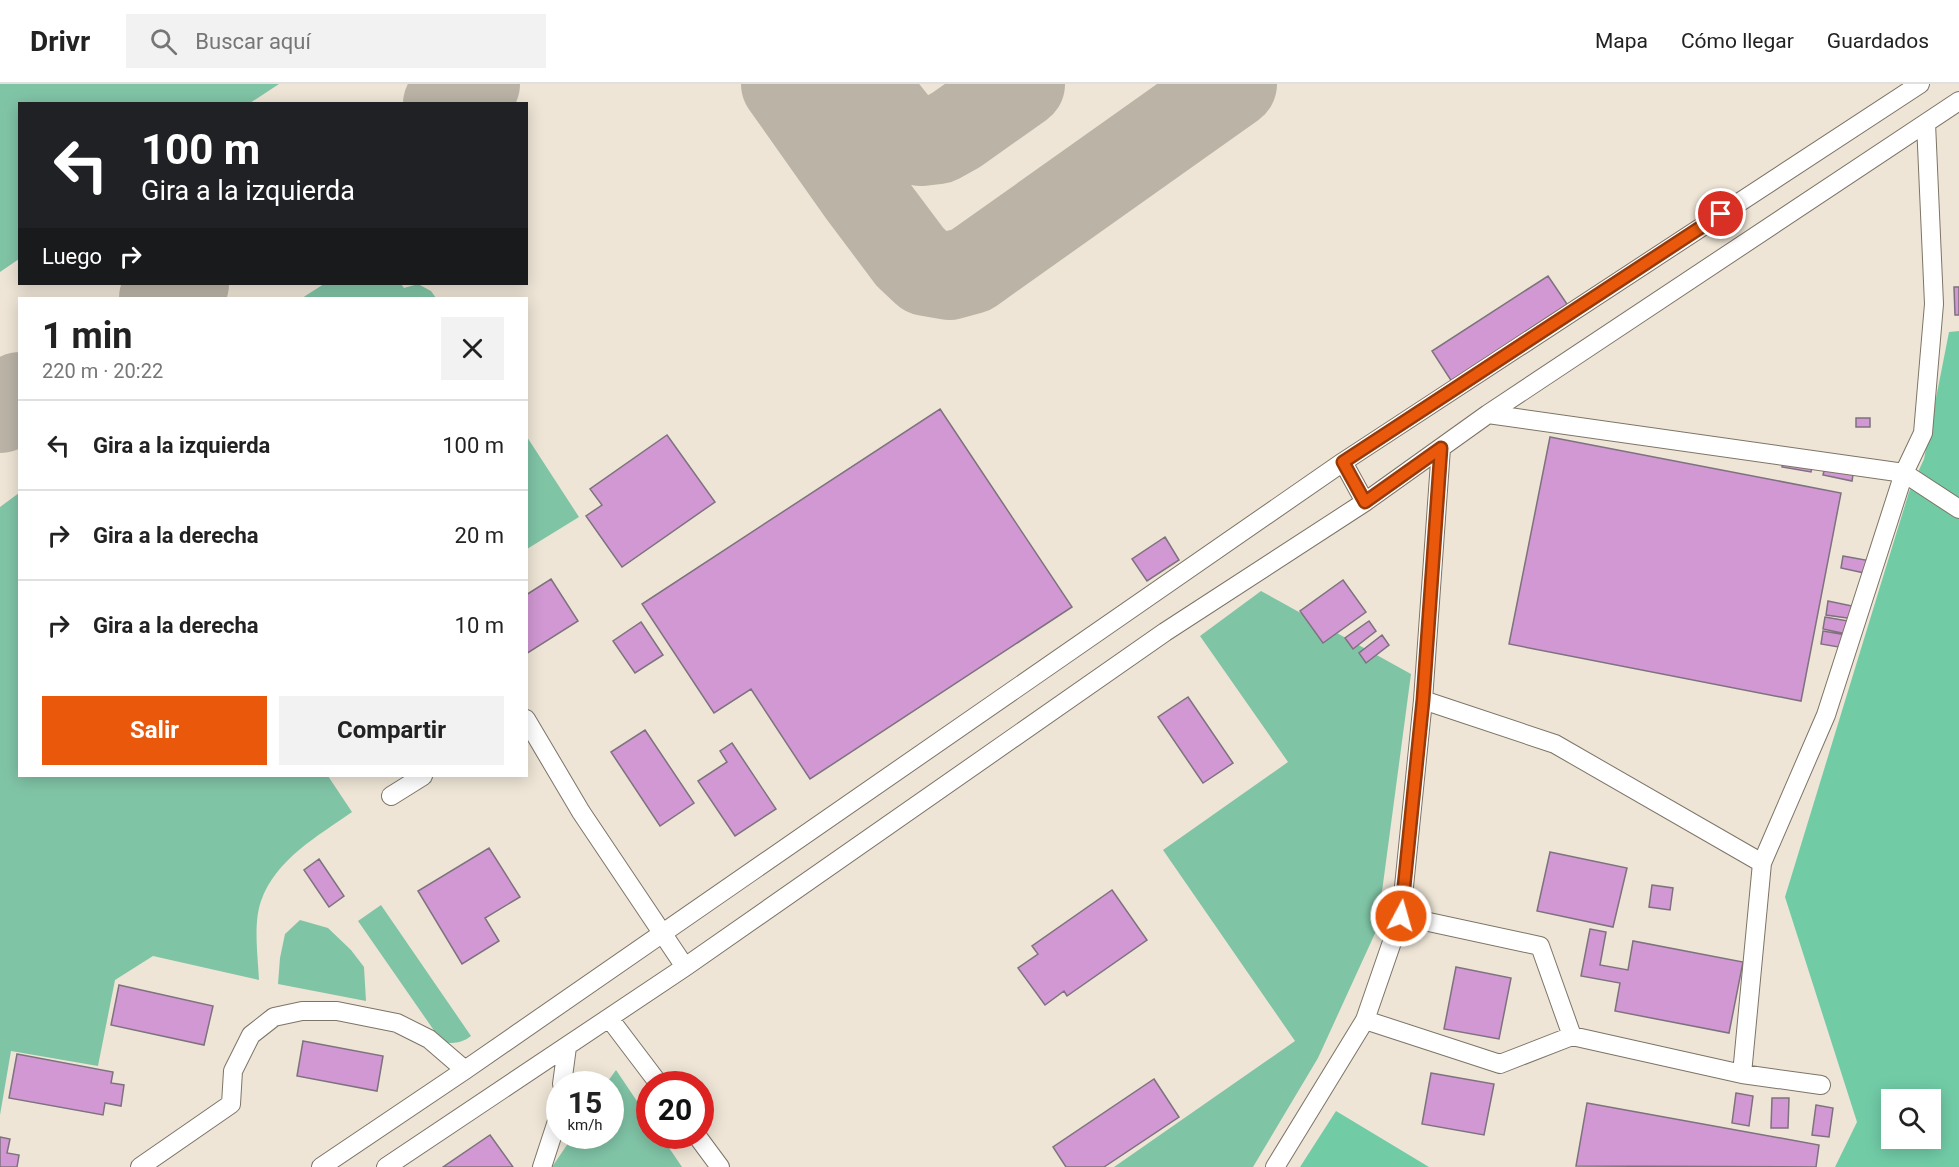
<!DOCTYPE html>
<html lang="es">
<head>
<meta charset="utf-8">
<style>
	:root { --surface:#fff; --page:#f2f2f2; --text:#222; --muted:#767676; --line:#e0e0e0; --accent:#ea580c }
	body { margin:0; font-family:Roboto,sans-serif; background:var(--page); color:var(--text); height:100vh; display:flex; flex-direction:column; font-size:22px; white-space:nowrap }
	* { box-sizing:border-box; margin:0 }
	p { font-size:20px; color:var(--muted) }
	.icon { flex:none; width:33px; height:33px; fill:none; stroke:currentColor; stroke-width:2; stroke-linecap:round; stroke-linejoin:round }
	.map { position:relative; flex:1; overflow:hidden }
	.sheet { position:absolute; left:18px; top:213px; width:510px; height:480px; display:flex; flex-direction:column; background:var(--surface); border-radius:0px; box-shadow:0 3px 15px #0003 }
	.sheet>* { flex:none }
	.banner { position:absolute; left:18px; top:18px; width:510px; height:183px; border-radius:0px; box-shadow:0 3px 15px #0003; background:#202124; color:#fff; overflow:hidden }
	.buttons { position:absolute; left:1881px; top:1005px; display:grid; gap:12px }
	.buttons a { display:grid; place-items:center; width:60px; height:60px; border-radius:0px; background:var(--surface); box-shadow:0 3px 15px #0003; font-size:30px }
	.speed { position:absolute; left:546px; top:987px; display:flex; gap:12px; font-size:30px; font-weight:700; text-align:center }
	.speed>* { display:grid; place-content:center; width:78px; height:78px; border-radius:50%; background:var(--surface); box-shadow:0 3px 15px #0003; line-height:1 }
	.speed small { font-size:15px; font-weight:400 }
	.speed .limit { border:9px solid #d22; background:#fff; color:#111 }
	.pin { position:absolute; display:grid; place-items:center; width:51px; height:51px; color:#fff; margin:-26px; border:3px solid #fff; border-radius:50%; box-shadow:0 2px 6px #0007 }
	.me { position:absolute; width:66px; margin:-33px; rotate:6deg; stroke-linejoin:round; filter:drop-shadow(0 0 4px #0008) }
	.turn { display:flex; align-items:center; gap:21px; height:126px; padding:0 24px; font-size:27px }
	.turn .icon { width:78px; height:78px; stroke-width:2.5 }
	.turn b { display:block; font-size:42px; line-height:51px }
	.then { display:flex; align-items:center; height:57px; padding:0 24px; background:#0003; gap:12px; font-size:22px }
	.round { display:grid; place-items:center; flex:none; width:63px; height:63px; border-radius:0px; background:var(--page) }
	.headline { display:flex; align-items:center; justify-content:space-between; height:102px; padding:0 24px }
	h1 { font-size:36px; font-weight:700; line-height:45px }
	.primary-button { display:flex; gap:12px; margin-top:auto; padding:12px 24px }
	.primary-button a { flex:1; height:69px; border-radius:0px; background:var(--accent); color:#fff; font-size:24px; font-weight:700; line-height:69px; text-align:center }
	.primary-button a+a { background:var(--page); color:var(--text) }
	ul { padding:0; list-style:none }
	li { display:flex; align-items:center; gap:18px; height:90px; padding:0 24px; border-top:2px solid var(--line) }
	li div { flex:1 }
	li b { display:block; font-size:22px }
	li em { font-style:normal }
	header { display:flex; align-items:center; gap:36px; box-sizing:border-box; height:84px; padding:0 30px; background:var(--surface); border-bottom:2px solid var(--line) }
	header strong { font-size:28px }
	nav { display:flex; gap:33px; margin-inline-start:auto; font-size:21px }
	.search { width:420px; height:54px; background:var(--page); display:flex; align-items:center; gap:15px; box-sizing:border-box; padding:0 21px; border-radius:0px; color:var(--muted); font-size:22px }
	.map>svg:first-child { display:block }
	.green { fill:#80c4a6 }
	.forest { fill:#71cca6; fill-rule:evenodd }
	.lines { fill:none; stroke-linecap:round; stroke-linejoin:round }
	.taxiway { stroke:#bab3a6; stroke-width:88 }
	.building { fill:#d198d4; stroke:#7d727e; stroke-width:1.5 }
	.lane-casing { stroke:#7c7466; stroke-width:20 }
	.lane { stroke:#fff; stroke-width:18 }
	.route-casing { stroke:#983908; stroke-width:15 }
	.route { stroke:#ea580c; stroke-width:10 }
</style>
</head>
<body>
<header>
<strong>Drivr</strong>
<div class="search"><svg class="icon" aria-label="search" viewBox="0 0 24 24"><circle cx="10" cy="10" r="6"/><path d="M15 15l6 6"/></svg>Buscar aquí</div>
<nav><a>Mapa</a><a>Cómo llegar</a><a>Guardados</a></nav>
</header>
<div class="map">
<svg width="1959" height="1083" viewBox="0 0 1959 1083">
	<rect width="100%" height="100%" fill="#eee5d6"/>
	<!-- green -->
	<path class="green" d="M0 0H279L250 19 20 20 19 175 0 188Z
		M324 200H401L404 204 418 200 431 207 436 214H302Z
		M527 353 579 433 527 465H526Z
		M19 409 20 692H328L352 728C318 752 276 775 261 817 253 840 258 873 259 896L153 872 115 896 98 982 11 967 0 1031V423Z
		M1261 507 1411 590 1377 845 1318 974 1253 1083H1114L1295 957 1163 766 1288 678 1200 552Z
		M381 821 471 952C462 959 454 960 442 958L358 837Z
		M300 836 328 844 351 866 364 883 366 917 278 900 280 874 285 850Z
		M616 986 649 1035 650 1052H661L682 1083H552L573 1052H610V1000H606Z"/>
	<!-- forest -->
	<path class="forest" d="M1959 247V1083H1835L1857 1038 1785 813 1909 408 1924 375 1949 248ZM1892 1016H1930V1054H1892Z
		M1336 1027 1429 1083H1300Z"/>
	<g class="lines">
		<!-- taxiway -->
		<path class="taxiway" d="M785 0 862 109 910 173 926 188 949 192 971 186 1233 0
			M863 0 902 49 921 58 938 56 956 46 1021 0
			M447 20 476 0
			M163 214 185 200
			M0 325 20 312"/>
	</g>
	<!-- building -->
	<path class="building" d="M1548 192 1571 226 1454 301 1432 267Z
		M1954 203H1959V231H1955Z
		M940 325 1072 523 810 695 751 605 714 629 642 520Z
		M1856 334H1870V343H1856Z
		M667 351 715 418 622 483 586 432 602 421 590 405Z
		M1550 353 1841 409 1801 617 1509 560Z
		M1785 370 1813 376 1811 388 1782 383Z
		M1826 379 1854 384 1852 397 1823 391Z
		M1165 453 1179 476 1147 497 1132 475Z
		M1843 472 1871 477 1869 490 1841 484Z
		M551 495 578 537 526 570V511Z
		M1343 496 1366 528 1323 559 1300 527Z
		M1828 517 1857 523 1854 535 1826 531Z
		M1825 533 1854 538 1851 551 1823 545Z
		M1369 537 1376 547 1353 565 1345 554Z
		M641 538 663 571 635 589 613 557Z
		M1823 547 1852 552 1850 565 1821 560Z
		M1382 551 1389 561 1366 579 1359 569Z
		M1188 613 1233 679 1203 699 1158 633Z
		M645 646 694 719 660 742 611 668Z
		M732 659 776 725 735 752 698 697 727 678 720 667Z
		M489 764 520 813 485 834 499 857 462 880 418 807Z
		M1550 768 1627 784 1613 843 1537 827Z
		M319 775 344 812 329 823 304 786Z
		M1652 801 1673 804 1670 826 1649 823Z
		M1112 806 1147 856 1067 912 1064 907 1045 921 1018 884 1038 870 1032 862Z
		M1590 845 1606 848 1600 881 1628 886 1633 857 1743 878 1729 949 1615 927 1620 899 1581 892Z
		M1456 883 1511 894 1499 955 1444 945Z
		M119 901 213 922 204 961 111 941Z
		M303 957 383 972 377 1007 297 992Z
		M17 970 113 988 111 999 124 1001 121 1022 105 1019 103 1031 9 1014Z
		M1431 989 1494 1000 1484 1051 1422 1040Z
		M1154 995 1179 1033 1104 1083H1066L1053 1063Z
		M1736 1009 1753 1012 1749 1042 1732 1039Z
		M1772 1014H1789L1788 1044H1771Z
		M1587 1019 1819 1061 1816 1083 1576 1082Z
		M1816 1021 1833 1024 1829 1053 1812 1051Z
		M490 1051 513 1083H443Z
		M0 1053 10 1055 7 1069 19 1071 17 1083H0Z"/>
	<g class="lines">
		<!-- lane casing -->
		<g class="lane-casing">
			<path id="lane" d="M1926 39 1934 220 1923 349 1904 389 1959 425
				M1488 330 1904 389 1826 631 1762 779 1742 990
				M1343 378 1365 418
				M1423 616 1555 660 1762 779
				M526 635 581 728 685 883
				M391 712 423 692
				M1401 832 1540 862 1572 952 1742 990 1821 1001
				M609 934 659 1000
				M1365 936 1500 980 1572 952
				M562 1000 567 963
				M697 1052 720 1083
				M140 1083 231 1020 233 987 251 951 274 933 302 927H337L397 939 429 955 465 986
				M321 1083 465 986 1343 378 1920 0
				M386 1083 685 883 1165 548 1365 418 1488 330 1959 17
				M542 1083 560 1028
				M1275 1083 1365 936 1401 832 1423 616 1441 364"/>
		</g>
		<!-- lane -->
		<use href="#lane" class="lane"/>
	</g>
	<g class="lines">
		<!-- route casing -->
		<g class="route-casing">
			<path id="route" d="M1401 832 1423 616 1441 364 1365 418 1343 378 1721 130"/>
		</g>
		<!-- route -->
		<use href="#route" class="route"/>
	</g>
</svg>
<div class="buttons">
<a><svg class="icon" aria-label="search" viewBox="0 0 24 24"><circle cx="10" cy="10" r="6"/><path d="M15 15l6 6"/></svg></a>
</div>
<div class="speed"><div>15<small>km/h</small></div><div class="limit">20</div></div>
<div class="pin" style="left:1721px;top:130px;background:#d93025"><svg class="icon" aria-label="arrive" viewBox="0 0 24 24"><path d="M6 21V4h12l-3 4 3 4H6"/></svg></div>
<svg class="me" style="left:1401px;top:832px" viewBox="-20 -20 40 40"><circle r="17" fill="#ea580c" stroke="#fff" stroke-width="3"/><path d="M0-11L8 9 0 5-8 9z" fill="#fff"/></svg>
<div class="banner">
<div class="turn"><svg class="icon" aria-label="left" viewBox="0 0 24 24"><path d="M17 20v-9H6M10 6l-5 5 5 5"/></svg><div><b>100 m</b>Gira a la izquierda</div></div>
<div class="then">Luego<svg class="icon" aria-label="right" viewBox="0 0 24 24"><path d="M7 20v-9h11M14 6l5 5-5 5"/></svg></div>
</div>
<section class="sheet">
<div class="headline"><div><h1>1 min</h1><p>220 m · 20:22</p></div><a class="round"><svg class="icon" aria-label="close" viewBox="0 0 24 24"><path d="M6 6l12 12M18 6L6 18"/></svg></a></div>
<ul>
<li><svg class="icon" aria-label="left" viewBox="0 0 24 24"><path d="M17 20v-9H6M10 6l-5 5 5 5"/></svg><div><b>Gira a la izquierda</b></div><em>100 m</em></li>
<li><svg class="icon" aria-label="right" viewBox="0 0 24 24"><path d="M7 20v-9h11M14 6l5 5-5 5"/></svg><div><b>Gira a la derecha</b></div><em>20 m</em></li>
<li><svg class="icon" aria-label="right" viewBox="0 0 24 24"><path d="M7 20v-9h11M14 6l5 5-5 5"/></svg><div><b>Gira a la derecha</b></div><em>10 m</em></li>
</ul>
<div class="primary-button"><a>Salir</a><a>Compartir</a></div>
</section>
</div>
</body>
</html>
